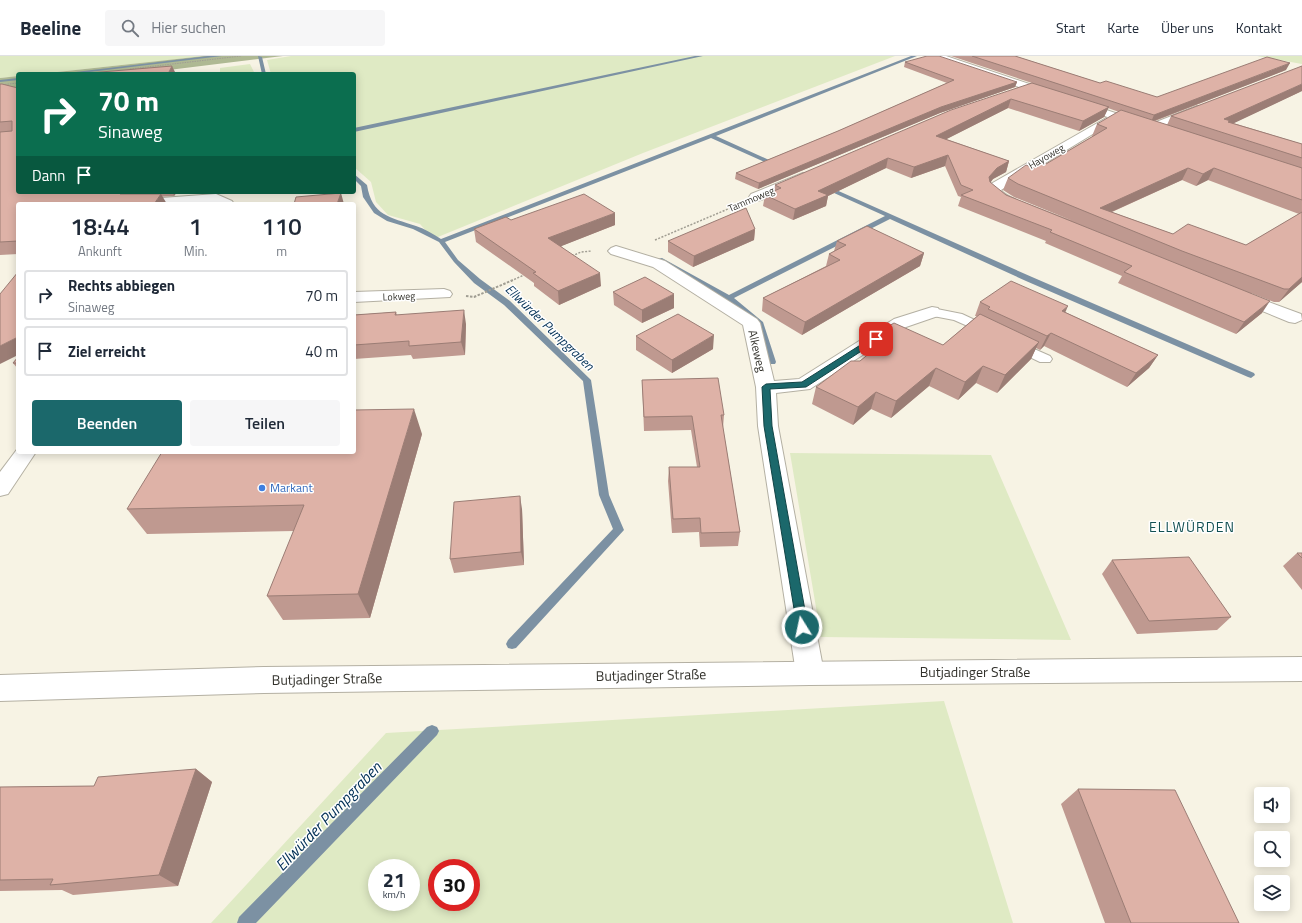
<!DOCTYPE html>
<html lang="de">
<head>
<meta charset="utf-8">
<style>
	:root { --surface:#fff; --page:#f6f6f7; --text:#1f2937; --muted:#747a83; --line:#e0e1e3; --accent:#1b686b }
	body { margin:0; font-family:"Titillium Web",sans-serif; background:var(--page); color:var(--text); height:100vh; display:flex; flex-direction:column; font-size:15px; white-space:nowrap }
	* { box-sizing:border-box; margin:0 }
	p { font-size:13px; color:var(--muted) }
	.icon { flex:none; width:22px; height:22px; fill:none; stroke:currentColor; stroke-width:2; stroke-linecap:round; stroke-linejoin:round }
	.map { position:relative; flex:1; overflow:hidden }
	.sheet { position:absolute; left:16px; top:146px; width:340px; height:252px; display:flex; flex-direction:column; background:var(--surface); border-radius:4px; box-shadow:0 2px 10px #0003 }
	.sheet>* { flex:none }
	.banner { position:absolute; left:16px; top:16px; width:340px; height:122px; border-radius:4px; box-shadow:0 2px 10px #0003; background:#0b6e4f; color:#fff; overflow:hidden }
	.tools { position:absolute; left:1254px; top:731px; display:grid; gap:8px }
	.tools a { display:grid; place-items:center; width:36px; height:36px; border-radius:4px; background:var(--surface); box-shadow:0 2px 10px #0003; font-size:20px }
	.speed { position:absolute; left:368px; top:803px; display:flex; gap:8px; font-size:20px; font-weight:700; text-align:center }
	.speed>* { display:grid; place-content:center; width:52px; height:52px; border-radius:50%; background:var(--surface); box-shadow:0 2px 10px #0003; line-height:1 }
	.speed small { font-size:10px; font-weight:400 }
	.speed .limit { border:6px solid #d22; background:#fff; color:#111 }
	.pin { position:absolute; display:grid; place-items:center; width:34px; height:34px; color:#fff; margin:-17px; border-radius:8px; box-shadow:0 2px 6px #0006 }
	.me { position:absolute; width:44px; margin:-22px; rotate:350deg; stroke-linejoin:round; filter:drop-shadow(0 0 3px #0008) }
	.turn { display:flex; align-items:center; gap:14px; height:84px; padding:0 16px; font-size:18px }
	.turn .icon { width:52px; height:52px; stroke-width:2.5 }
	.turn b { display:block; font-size:28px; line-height:34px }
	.then { display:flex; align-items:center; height:38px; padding:0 16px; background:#0003; gap:8px; font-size:15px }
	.eta { display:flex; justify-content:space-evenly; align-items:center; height:68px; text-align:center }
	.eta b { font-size:24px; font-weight:600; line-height:28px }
	.cta { display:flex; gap:8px; margin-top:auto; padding:8px 16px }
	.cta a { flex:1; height:46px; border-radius:4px; background:var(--accent); color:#fff; font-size:16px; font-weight:600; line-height:46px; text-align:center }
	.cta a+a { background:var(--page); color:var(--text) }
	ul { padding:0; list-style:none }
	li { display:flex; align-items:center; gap:12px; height:50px; margin:0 8px 6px; padding:0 8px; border:2px solid var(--line); border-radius:4px }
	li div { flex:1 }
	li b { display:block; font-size:15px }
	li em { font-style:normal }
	header { display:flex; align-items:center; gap:24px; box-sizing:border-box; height:56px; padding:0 20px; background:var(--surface); border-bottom:1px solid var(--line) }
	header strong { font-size:19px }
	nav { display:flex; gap:22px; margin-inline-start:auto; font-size:14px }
	.search { width:280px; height:36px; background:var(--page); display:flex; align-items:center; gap:10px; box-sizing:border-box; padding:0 14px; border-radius:4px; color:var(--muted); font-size:15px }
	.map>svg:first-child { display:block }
	.green { fill:#dfeac4; fill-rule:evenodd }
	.forest { fill:#afb993 }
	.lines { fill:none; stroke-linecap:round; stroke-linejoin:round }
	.stream { fill:#7c91a3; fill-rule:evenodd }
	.service-casing { stroke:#b4b0a3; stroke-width:2 }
	.minor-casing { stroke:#b4b0a3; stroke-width:2 }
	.tertiary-casing { stroke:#b4b0a3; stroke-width:2 }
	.secondary-casing { stroke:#b4b0a3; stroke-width:2 }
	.path-far2 { stroke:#a19e93; stroke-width:1; stroke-dasharray:1.5 1; stroke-linecap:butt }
	.path-far1 { stroke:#a19e93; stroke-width:1.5; stroke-dasharray:2 1.5; stroke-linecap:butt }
	.path { stroke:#a19e93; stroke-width:2; stroke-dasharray:2.5 1.5; stroke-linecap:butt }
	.service { fill:#fff; fill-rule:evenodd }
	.minor { fill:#fff; fill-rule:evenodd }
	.tertiary { fill:#fff; fill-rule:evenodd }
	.secondary { fill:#fff; fill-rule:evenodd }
	.wall { fill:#bf9990; fill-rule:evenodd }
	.shaded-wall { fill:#9b7d75 }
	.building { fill:#deb2a7; stroke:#9b7d75 }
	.route { fill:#1b686b; stroke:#124446 }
	.shop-dot { fill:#3f7fe0; stroke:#fff; stroke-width:1.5 }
	.labels { text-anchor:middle; stroke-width:3; stroke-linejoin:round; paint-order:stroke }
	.far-street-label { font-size:10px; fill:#32312b; stroke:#fff }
	.street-label { font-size:12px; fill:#32312b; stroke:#fff }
	.shop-label { font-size:12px; fill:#366cbe; stroke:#fff; text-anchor:start }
	.water-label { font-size:13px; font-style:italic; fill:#002f55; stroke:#fff }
	.quarter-label { font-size:14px; letter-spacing:1px; fill:#125052; stroke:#fff }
	.near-street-label { font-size:14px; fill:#32312b; stroke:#fff }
	.near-water-label { font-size:16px; font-style:italic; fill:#002f55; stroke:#fff }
</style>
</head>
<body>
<header>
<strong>Beeline</strong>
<div class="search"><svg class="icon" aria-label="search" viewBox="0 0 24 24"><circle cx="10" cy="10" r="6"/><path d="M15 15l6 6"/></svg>Hier suchen</div>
<nav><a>Start</a><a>Karte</a><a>Über uns</a><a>Kontakt</a></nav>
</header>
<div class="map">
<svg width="1302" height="867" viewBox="0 0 1302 867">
	<rect width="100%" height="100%" fill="#f7f3e4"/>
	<!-- green -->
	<path class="green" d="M0 0H204L39 18H18V20L0 22Z
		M291 0H895L643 97 433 183 420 168 388 159 376 146 371 126 354 111V18H271L267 4Z
		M1257 0H1302V8Z
		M250 8 255 18H220V12Z
		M790 397 991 399 1071 584 821 581Z
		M944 645 1013 867H211L386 677ZM377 812H411V846H377ZM437 812H471V846H437Z"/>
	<!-- forest -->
	<path class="forest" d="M204 0H283L136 18H39Z
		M18 20V32L0 34V22Z"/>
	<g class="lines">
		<!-- stream -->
		<path class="stream" d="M208 0H222L73 18H59Z
			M258 0 262 1 266 18H262Z
			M695 0H703L354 76V72Z
			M911 0H917L716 80 780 109V111H776L711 82 445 186 458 204 480 223 510 245 591 324 609 439 624 474 516 592 512 593 508 592 506 588 508 584 613 473 599 439 583 325 504 249 474 227 454 206 439 186 413 173 387 165 374 157 363 141 361 130 354 123V118L367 129C372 160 390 161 416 170 425 173 433 178 441 183Z
			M18 22V24L0 26V24Z
			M825 129 1032 221 1254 317 1255 319 1251 322 1248 321 1026 225 890 163 734 242 763 266 776 306 775 308H769L755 267 726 244 656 203 662 202 729 239 885 160 823 132 822 131Z
			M432 669 437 671 439 675 437 679 256 867H237L239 861 427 671Z"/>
		<!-- service casing -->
		<g class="service-casing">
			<path id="service" d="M932 252 962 258 992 272 994 275 992 278 988 279 954 264 928 259 926 256 928 253Z
				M1014 284 1050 300 1052 303 1050 306H1040L1009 291 1008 288 1009 285Z"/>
		</g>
		<!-- minor casing -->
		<g class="minor-casing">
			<path id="minor" d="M1197 50 1201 51 1203 53 1201 55 1154 74H1146L1144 72 1146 70Z
				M1115 57 1119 58 1121 60 1119 62 1001 134C1005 141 1016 141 1021 148L1019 151C1008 154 993 145 987 136L989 129Z
				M803 117 808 118 810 121 808 124 761 144 756 145 751 144 749 141 751 138Z
				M216 138 232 145 234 148H217L214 146 190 148H127L129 145 134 144Z
				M616 190 665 205 757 263 760 267 774 325 799 323 894 263 932 251 938 252 940 256 938 260 906 271 810 333 776 337 778 370 824 617 820 626 810 629 800 626 796 617 758 370 756 331 743 269 653 211 611 198 608 195 611 192Z
				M444 233 450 235 452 238 450 241 354 246V236Z
				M1239 235 1301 258 1302 264 1295 267 1289 266 1233 243 1231 240 1233 237Z
				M18 392V396H36L8 438 0 440V416Z"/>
		</g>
		<!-- tertiary casing -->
		<g class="tertiary-casing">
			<path id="tertiary" d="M931 0H946L1145 67 1147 69 1145 71H1137L933 2Z"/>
		</g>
		<!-- secondary casing -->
		<g class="secondary-casing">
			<path id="secondary" d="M1302 601V625L810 629 264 637 0 645V619L264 611Z"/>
		</g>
		<!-- path-far2 -->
		<path class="path-far2" d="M130 13 241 0
			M0 29 18 27"/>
		<!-- path-far1 -->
		<path class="path-far1" d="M655 184 735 150
			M572 200 581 196 592 195
			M511 225 526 218"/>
		<!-- path -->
		<path class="path" d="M466 240 474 241 513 224"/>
		<!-- service -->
		<use href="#service" class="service"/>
		<!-- minor -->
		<use href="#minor" class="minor"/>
		<!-- tertiary -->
		<use href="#tertiary" class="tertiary"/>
		<!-- secondary -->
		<use href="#secondary" class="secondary"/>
	</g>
	<!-- wall -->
	<path class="wall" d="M951 0H1015L1100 27 1157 41 1286 14 1155 65 1167 69 1171 60 1302 35 1233 67 1302 88V226L1279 246H1274L1251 237 1262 257 1236 278 1118 227 1122 220 1045 187 1046 185 958 150 961 141 958 140 945 110 911 122 886 112 828 140 826 150 793 164 763 150 765 139 774 135 775 129 1032 27ZM1008 52 1079 75 1104 61 1108 52 1119 56 1097 68 1092 80H1093L1046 108 1033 112 1008 122 1003 134 1014 141 1073 165 1006 139 990 127 993 123 1006 116 1009 105 946 83ZM1182 124 1196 130 1208 124 1299 158 1246 189 1173 178 1112 156Z
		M905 6 1017 26 1015 31 940 57 758 133 735 123 736 117 838 75 947 27 904 11Z
		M0 28 107 137 120 136H177L174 140 18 148V198L0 199Z
		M511 164 615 169 561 190 601 230 559 249 534 230V227L476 186 474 173Z
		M755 173 754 184 693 211 668 196V185Z
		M837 185 924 197 920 210 802 279 762 255 763 242 826 210 829 198 834 195Z
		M613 236 674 252 642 267 614 249Z
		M980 246 1065 256 1158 299 1149 312 1127 331 1044 290 1040 294 1036 292 1031 303 997 337 976 327 958 344 929 330 891 362 871 353 853 369 812 348 816 331 860 305 874 293 877 285 943 289 977 260H975Z
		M396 256 397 259 466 268 465 299 413 303 411 299 354 303V259Z
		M636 280 713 293 672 317 636 294Z
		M18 301V313L13 307Z
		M642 324 724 359 723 372 740 476 738 490 700 491 699 476 672 477 668 425 669 411H697L691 374 644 375Z
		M422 378 370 562 283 564 267 540 294 475 147 478 127 453Z
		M522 453 524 509 454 517 450 503Z
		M1297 497H1302V534L1283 510Z
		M1112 504 1231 561 1217 574 1137 578 1102 518Z
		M196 713 212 726 178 830 73 839 62 834 0 835V731L94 730Z
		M1078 733 1239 867H1105L1061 748Z"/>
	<!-- shaded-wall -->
	<path class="shaded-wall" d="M1290 7 1286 14 1151 66 1154 59Z
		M172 10 176 18H168Z
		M1017 26 1015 31 940 57 758 133 759 127 941 51Z
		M1302 28V35L1228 70 1224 76 1222 77 1226 71 1224 63Z
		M1011 43 1008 52 933 90 936 80Z
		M1109 51 1104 61 1079 75 1083 65Z
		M948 99 945 110 911 122 914 111Z
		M888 102 886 112 828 140 826 150 793 164 795 153 818 135Z
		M1009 105 1006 116 993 123 986 132 989 121 997 112Z
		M1188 112 1182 124 1100 161V152Z
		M1214 112 1208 124 1196 130 1203 118Z
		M94 136H108L101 147Z
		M120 136H130L134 142 126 147Z
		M173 136H177L174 140Z
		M341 137 344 148H337Z
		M161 138 167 148H154Z
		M615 157V169L549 195 548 182Z
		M755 173 754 184 693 211 694 200Z
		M924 197 920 210 802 279 805 266Z
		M600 217 601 230 559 249 558 235Z
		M1302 221V226L1279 246 1289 233Z
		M674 238V252L642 267V254Z
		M1270 245 1262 257 1236 278 1244 266Z
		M1068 250 1062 264V255Z
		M464 254 466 268 465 299 461 286Z
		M1051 277 1044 290 1040 294 1047 280Z
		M714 279 713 293 672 317V304Z
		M18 281V299L0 308V290Z
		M1039 286 1031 303 997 337 1005 319Z
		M1158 299 1149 312 1127 331 1136 317Z
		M983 310 976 327 958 344 965 326Z
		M936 312 929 330 891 362 896 345Z
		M876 336 871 353 853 369 858 351Z
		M414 353 422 378 370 562 358 538Z
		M520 440 522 453 524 509 521 496Z
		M196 713 212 726 178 830 159 819Z"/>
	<!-- building -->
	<path class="building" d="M927 0H939L1017 26 941 51 759 127 736 117 838 75 954 24 905 6Z
		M972 0H1015L1100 27 1106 25 1157 41 1267 1 1290 7 1154 59Z
		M172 10 168 18H77Z
		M1302 10V28L1224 63 1231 65 1228 66 1302 88V102L1171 60Z
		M1032 27 1109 51 1083 65 1011 43 936 80 1009 105 997 112 989 121 990 126 1006 139 1270 245 1244 266 1124 216 1132 210 1050 176 1052 174 961 139 973 134 961 129 948 99 914 111 888 102 818 135 828 139 795 153 765 139 781 132 775 129 951 54Z
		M0 28H2L18 32V136H94V137L120 136V138H161L154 148H18V185L0 186V76L12 75V65L0 66Z
		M1121 54 1302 112V144L1214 112 1203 118 1188 112 1100 152 1173 178 1188 168 1246 189 1302 156V221L1289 233H1284L1182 195 1018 128 1008 122 1026 109 1033 112 1042 106 1046 108 1107 72 1097 68Z
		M341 137 337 148H294L296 141Z
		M584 138 615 157 548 182 600 217 558 235 533 217 536 216 474 173 506 161 511 164Z
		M746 152 755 173 694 200 668 185Z
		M867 170 924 197 805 266 763 242 840 204 829 198 846 189 837 185Z
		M18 216V281L0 290V238Z
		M645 221 674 238 642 254 613 236Z
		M1011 225 1068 250 1062 255 1158 299 1136 317 1051 277 1047 280 988 253 990 251 980 246Z
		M464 254 461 286 409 290V285L354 289V259L396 256 395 259Z
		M678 258 714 279 672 304 636 280Z
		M980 258 1039 286 1005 319 983 310 965 326 936 312 896 345 876 336 858 351 816 331 851 305H860L882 287 877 285 882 274 894 267 943 289Z
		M18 301V307H13Z
		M718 322 724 359H721L740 476 701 477 700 462 673 463 669 411H700L692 360 644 361 642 324Z
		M414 353 358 538 267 540 304 449 127 453 162 396H354V354Z
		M520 440 521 496 450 503 454 446Z
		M1297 497H1302V502Z
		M1189 501 1231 561 1149 565 1112 504Z
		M196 713 159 819 50 829 53 823 0 824V731L94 730 98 721Z
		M1078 733 1175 734 1239 867H1131Z"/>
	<!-- route -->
	<path class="route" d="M873 281H876L880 283 806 331 770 333 772 370 808 571 806 574 802 575 798 574 797 571 764 370 762 331 766 328 802 326Z"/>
	<!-- markers -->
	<circle class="shop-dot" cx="262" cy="432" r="4"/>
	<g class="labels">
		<!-- far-street labels -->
		<g class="far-street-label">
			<text transform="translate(1046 100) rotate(-30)" y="4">Hayoweg</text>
			<text transform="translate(751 143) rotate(-23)" y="4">Tammoweg</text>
			<text transform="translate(399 240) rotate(-2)" y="4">Lokweg</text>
		</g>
		<!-- street labels -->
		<g class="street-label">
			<text transform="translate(757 295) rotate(77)" y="4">Alkeweg</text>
		</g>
		<!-- shop labels -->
		<g class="shop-label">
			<text x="270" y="436">Markant</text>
		</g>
		<!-- water labels -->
		<g class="water-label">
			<text transform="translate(550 271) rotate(44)" y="5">Ellwürder Pumpgraben</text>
		</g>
		<!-- quarter labels -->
		<g class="quarter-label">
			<text x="1192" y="476">ELLWÜRDEN</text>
		</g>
		<!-- near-street labels -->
		<g class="near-street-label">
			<text x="975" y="621">Butjadinger Straße</text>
			<text transform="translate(651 619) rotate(-1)" y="5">Butjadinger Straße</text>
			<text transform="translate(327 623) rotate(-1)" y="5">Butjadinger Straße</text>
		</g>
		<!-- near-water labels -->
		<g class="near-water-label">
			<text transform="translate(328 760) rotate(-46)" y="6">Ellwürder Pumpgraben</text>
		</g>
	</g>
</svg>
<div class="tools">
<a><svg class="icon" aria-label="sound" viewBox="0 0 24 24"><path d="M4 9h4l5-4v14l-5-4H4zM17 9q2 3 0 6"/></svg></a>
<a><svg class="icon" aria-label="search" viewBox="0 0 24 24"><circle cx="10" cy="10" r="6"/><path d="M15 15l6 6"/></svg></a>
<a><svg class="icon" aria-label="layers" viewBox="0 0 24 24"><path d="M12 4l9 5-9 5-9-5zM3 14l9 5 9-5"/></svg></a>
</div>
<div class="speed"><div>21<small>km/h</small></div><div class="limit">30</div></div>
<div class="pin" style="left:876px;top:283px;background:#d93025"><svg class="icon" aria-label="arrive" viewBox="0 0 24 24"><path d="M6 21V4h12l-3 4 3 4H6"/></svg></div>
<svg class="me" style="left:802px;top:571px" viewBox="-20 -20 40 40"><circle r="17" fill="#1b686b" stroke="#fff" stroke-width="3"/><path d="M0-11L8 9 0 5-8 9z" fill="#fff"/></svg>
<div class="banner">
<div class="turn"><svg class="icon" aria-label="right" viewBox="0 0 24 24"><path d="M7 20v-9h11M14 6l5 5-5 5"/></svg><div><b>70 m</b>Sinaweg</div></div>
<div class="then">Dann<svg class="icon" aria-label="arrive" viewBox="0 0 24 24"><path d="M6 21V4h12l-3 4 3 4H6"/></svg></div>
</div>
<section class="sheet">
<div class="eta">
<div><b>18:44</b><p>Ankunft</p></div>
<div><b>1</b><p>Min.</p></div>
<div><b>110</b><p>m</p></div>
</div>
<ul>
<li><svg class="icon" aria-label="right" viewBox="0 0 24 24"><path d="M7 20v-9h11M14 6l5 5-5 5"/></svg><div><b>Rechts abbiegen</b><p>Sinaweg</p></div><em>70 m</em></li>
<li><svg class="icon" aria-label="arrive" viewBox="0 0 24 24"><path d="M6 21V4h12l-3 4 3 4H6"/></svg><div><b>Ziel erreicht</b></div><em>40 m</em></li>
</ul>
<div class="cta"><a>Beenden</a><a>Teilen</a></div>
</section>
</div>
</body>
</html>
